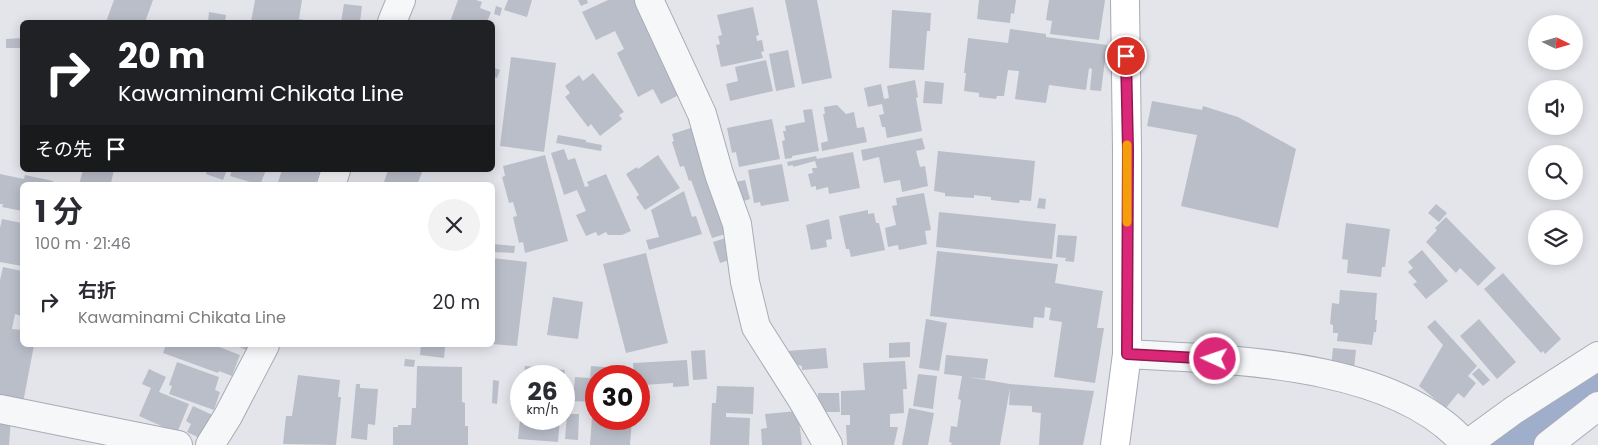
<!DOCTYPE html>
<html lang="ja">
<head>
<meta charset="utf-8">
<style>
	:root { --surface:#fff; --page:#f2f2f3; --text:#2b2b33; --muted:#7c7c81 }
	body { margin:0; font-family:Poppins,"Noto Sans JP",sans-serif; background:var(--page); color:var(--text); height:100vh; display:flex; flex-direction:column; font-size:19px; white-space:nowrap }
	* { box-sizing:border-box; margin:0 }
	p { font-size:16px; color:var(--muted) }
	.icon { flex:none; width:28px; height:28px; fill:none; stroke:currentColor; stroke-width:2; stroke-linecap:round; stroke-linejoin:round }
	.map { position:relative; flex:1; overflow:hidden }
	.panel { position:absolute; left:20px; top:182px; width:475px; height:165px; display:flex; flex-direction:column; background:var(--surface); border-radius:8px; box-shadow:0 2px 12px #0003 }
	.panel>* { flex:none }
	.guide { position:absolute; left:20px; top:20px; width:475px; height:152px; border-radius:8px; box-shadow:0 2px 12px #0003; background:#202124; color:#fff; overflow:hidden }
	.needle { width:32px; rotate:95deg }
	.controls { position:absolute; left:1528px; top:15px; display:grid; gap:10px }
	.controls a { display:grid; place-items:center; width:55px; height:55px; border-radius:50%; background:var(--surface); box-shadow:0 2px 12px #0003; font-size:25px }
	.speed { position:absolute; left:510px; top:365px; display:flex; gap:10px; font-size:25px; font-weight:700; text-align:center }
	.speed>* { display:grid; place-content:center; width:65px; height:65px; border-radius:50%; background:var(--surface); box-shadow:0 2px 12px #0003; line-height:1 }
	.speed small { font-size:12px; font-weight:400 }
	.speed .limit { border:8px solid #d22; background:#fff; color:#111 }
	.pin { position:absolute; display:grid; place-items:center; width:42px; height:42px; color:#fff; margin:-21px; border:2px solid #fff; border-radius:50%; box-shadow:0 1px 5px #0007 }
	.me { position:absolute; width:55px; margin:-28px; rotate:273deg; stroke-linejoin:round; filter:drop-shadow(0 0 4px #0008) }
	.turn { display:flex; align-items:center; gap:18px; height:105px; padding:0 15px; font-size:22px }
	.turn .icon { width:65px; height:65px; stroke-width:2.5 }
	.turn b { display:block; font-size:35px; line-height:42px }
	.then { display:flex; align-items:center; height:48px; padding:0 15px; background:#0003; gap:10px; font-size:19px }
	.round { display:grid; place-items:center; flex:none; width:52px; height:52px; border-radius:26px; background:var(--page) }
	.summary { display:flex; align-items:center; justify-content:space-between; height:85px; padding:0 15px }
	h1 { font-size:30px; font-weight:700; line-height:38px }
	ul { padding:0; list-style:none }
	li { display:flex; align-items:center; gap:15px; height:70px; padding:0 15px }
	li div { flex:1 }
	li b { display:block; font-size:19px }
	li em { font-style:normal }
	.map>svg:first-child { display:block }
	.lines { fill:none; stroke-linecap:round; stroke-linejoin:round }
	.river { stroke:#9fafcb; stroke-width:46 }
	.building { fill:#babec9 }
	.minor-casing { stroke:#a8abb6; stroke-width:30 }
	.secondary-casing { stroke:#a8abb6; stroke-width:30 }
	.minor { stroke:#f6f7f9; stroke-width:28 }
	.secondary { stroke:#fff; stroke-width:28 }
	.route-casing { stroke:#8e194d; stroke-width:12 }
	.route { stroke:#db2777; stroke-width:9 }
	.slow { stroke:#f59e0b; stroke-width:9 }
</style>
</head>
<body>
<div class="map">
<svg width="1598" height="445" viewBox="0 0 1598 445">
	<rect width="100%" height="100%" fill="#e3e5eb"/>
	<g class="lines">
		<!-- river -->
		<path class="river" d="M1506 445 1516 436 1598 383"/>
	</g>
	<!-- building -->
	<path class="building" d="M114 0H153L145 22H106Z
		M255 0H302L299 19 315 22H251Z
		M458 0H476L482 2 480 8 491 12 487 22H450Z
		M508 0H532L527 17 504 10Z
		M578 0H587L588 3 581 6Z
		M608 0H634L683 93 661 104 653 89 638 97 617 53 624 49 615 31 596 40 582 12Z
		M785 0H817L832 78 802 84Z
		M979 0H1016L1014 14 1011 13 1010 23 977 19Z
		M1049 0H1105L1099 40 1050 34 1052 21 1046 20Z
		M344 4 362 6 360 22H341Z
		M496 6 502 8 500 16 494 14Z
		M753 7 759 35 756 36 757 41 762 40 764 51 761 52 763 58 721 67 716 45 720 44 718 36 722 35 717 15Z
		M892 10 931 13 930 31H927L924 70 889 68Z
		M209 12 226 15 225 22H208Z
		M1010 29 1046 34V37L1107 45 1101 91 1090 90 1092 69 1089 68 1086 90 1049 85 1046 103 1015 99 1019 71 1008 70 1004 96H997L996 99 979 97V93L964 91 966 73H964L968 38 1008 43Z
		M22 38V48H6V39Z
		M788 50 795 87 776 91 769 54Z
		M511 57 556 63 544 152 500 146Z
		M766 60 773 91 730 101 726 84 738 81 735 67Z
		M492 67 500 70 497 78 492 76Z
		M593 73 624 112 619 115 622 119 600 136 591 124 588 127 565 97 570 93 565 86 579 75 583 81Z
		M915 80 918 97 916 98 922 131 887 138 885 127H882L879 115 884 114 882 104 868 107 864 88 881 84 884 99 889 98 887 86Z
		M925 81 944 83 942 104 923 103Z
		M1152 101 1202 110 1203 106 1238 117 1296 149 1278 228 1181 206 1197 135 1147 126Z
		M837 105 846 114 854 112 857 128 864 127 867 142 822 151 821 143 828 141 823 114H825L824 107Z
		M812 109 819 151 792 156V158L785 159 782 141 785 140 783 131H786L785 126 805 122 803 110Z
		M772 119 780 159 739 167 736 152 732 153 727 128Z
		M694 127 729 233 712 238 691 180 689 181 684 166 680 167 672 142 674 141 672 134Z
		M558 135 586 140V142L602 145 601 151 556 143Z
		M922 138 925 149 916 151 920 167 925 166 928 186 902 192 900 180 884 183 879 157 863 161 861 150Z
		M564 149 568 160 575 158 585 187 589 186 587 182 606 174 631 231 622 235H608L606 232 598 236 596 232 586 236 576 215 586 211 577 190 564 195 551 153Z
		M938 151 1035 161 1031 201 1020 200 1019 203 991 200V197L974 195V198L945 196V193L934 191Z
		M853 152 860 188 829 194 828 187 816 190V186L811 187 808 174 813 173 812 168H817L815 161 793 167V165L788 166 787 162 816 156 817 159Z
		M545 155 568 241 525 253 523 242 519 243 513 217 517 216 513 202 509 203 502 177 505 176 503 166Z
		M658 155 680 188 645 210 636 197 639 195 626 174 637 167 638 169Z
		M782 164 789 201 761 206 760 202 754 203 748 170Z
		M83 170H114L111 183 108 182V185H79Z
		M207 170H227L223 180 206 174Z
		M232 170H266L260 185 230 176Z
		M282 170H320L315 185H277Z
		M388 170H423L417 185H383Z
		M0 174 24 179 25 175 53 181 52 185H22V211L2 207 3 204H0Z
		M745 180 750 199 741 202 736 182Z
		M684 191 692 217 696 216 702 234 649 250 646 240 659 237 651 210Z
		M924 193 931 230 925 231 927 244 899 250 898 245 888 247 885 228 896 225 892 206 897 205 896 198Z
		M1039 198 1046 199 1045 209 1037 208Z
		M1436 204 1447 213 1439 222 1428 213Z
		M868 210V214L874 213 876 223H879L885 250 851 257 849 249H846L839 216Z
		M939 212 1056 224 1052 259 936 247Z
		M1446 217 1496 268 1478 286 1460 268 1456 273 1426 242 1437 230 1435 228Z
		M2 219 22 223V266L0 262V228Z
		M829 219 832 239 826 240 827 247 811 250 806 225Z
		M1346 223 1390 229 1385 267H1382L1381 277 1347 273 1348 260 1342 259Z
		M1058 235 1077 236 1074 262 1065 261 1066 258 1056 257Z
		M729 237 736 258 720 263 713 242Z
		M492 244 515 246 514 253 492 252Z
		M1422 250 1448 281 1426 299 1413 284 1417 282 1408 272 1413 268 1408 262Z
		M937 251 1058 264 1055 283 1103 291 1097 328H1104L1095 383 1054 377 1062 322 1049 320 1051 308 1045 307 1044 318 1034 317 1033 328 930 316Z
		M646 253 668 343 626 353 603 264Z
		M492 258 527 262 517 346 492 344Z
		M3 267 22 271V316L15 314 12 329 22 330V345H34L23 403 0 399V280Z
		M1503 273 1561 339 1545 354 1543 351 1541 353 1484 289Z
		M1340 290 1377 293 1375 320H1377L1376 332H1374L1372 345 1337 341 1338 333H1333V325L1330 324 1332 303 1339 304Z
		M553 297 583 302 578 339 547 335Z
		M926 319 947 323 939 371 919 368Z
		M1479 319 1516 362 1497 379 1460 336Z
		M1435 320 1477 366 1468 376 1476 383 1464 398 1458 393 1446 408 1419 386 1443 345 1427 327Z
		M910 342V357L889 358V343Z
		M166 345H214L240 355 232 376 219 371 218 373 163 353Z
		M235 345H251L248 351Z
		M421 345 445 347 444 358 420 355Z
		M826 348 828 368 802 370V366L798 365 787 351Z
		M1333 348 1356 350 1354 369 1331 367Z
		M705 350 707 379 693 380 691 351Z
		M946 355 988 359 985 379 968 377 1010 384 1094 391 1083 445H1039L1041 413 1032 412V406L1009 405 1010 388 1000 445H951L952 443 949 442 951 426 957 427 961 400 958 399 962 376 944 374Z
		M405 359 415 360 414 367 404 366Z
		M687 360 689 386 673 387V383L644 385V379H639V376H634L633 363Z
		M905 361 907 389H903L904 413 890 414V427H898L894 445H847L846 425H850V415H841V391L865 390 863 363Z
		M177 362 219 377 215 390 220 392 214 410 169 394 172 386 169 385Z
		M417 366 462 367V402L465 403V426H468V445H393V427H398V425H411L412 408H416Z
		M525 366 565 370 564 376H524Z
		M591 366 631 369 630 376H596V419H632L630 445H590L593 402 573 401 575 377 590 378Z
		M1479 368 1490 380 1483 386 1472 374Z
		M149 369 166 377 159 392 189 404 177 433 139 416 151 388 142 384Z
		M918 374 937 376 933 409 913 406Z
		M298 375 340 380 338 397H341L336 445 283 444 286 416H292Z
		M493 380 499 381 497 404 492 403Z
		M356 384H360V388L378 389 375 425 368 424 367 440 351 438Z
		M717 386 754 387 753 414 726 413V417L750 418 749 445H710L712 403H716Z
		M818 393H839L840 412H823V407L818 408Z
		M193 406 219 418 208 442 187 432 191 424 186 421Z
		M909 408 934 413 928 445H902Z
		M798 411 802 445H762L761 429 767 428 765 414Z
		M567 414H579L578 440 565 439Z
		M0 418 11 419 9 445H0Z
		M520 419H560L558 442 518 439Z"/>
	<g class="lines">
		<!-- minor casing -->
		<g class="minor-casing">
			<path id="minor" d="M649 0 702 114 719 174 737 224 745 282 756 327 803 401 828 445
				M392 22 401 0
				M331 185 336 170
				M1127 354C1229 360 1394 361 1466 445
				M0 409 178 445
				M210 445 228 416 265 345
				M1466 445 1514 410 1598 356
				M1548 445 1598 406"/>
		</g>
		<!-- secondary casing -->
		<g class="secondary-casing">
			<path id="secondary" d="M1115 445 1127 354V150L1125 0"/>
		</g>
		<!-- minor -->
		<use href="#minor" class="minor"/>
		<!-- secondary -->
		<use href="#secondary" class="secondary"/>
	</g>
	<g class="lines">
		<!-- route casing -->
		<g class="route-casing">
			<path id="route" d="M1126 56 1128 150 1127 354 1215 359"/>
		</g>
		<!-- route -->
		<use href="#route" class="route"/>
		<!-- slow -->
		<path class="slow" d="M1127 222V145"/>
	</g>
</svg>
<div class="controls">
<a><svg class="needle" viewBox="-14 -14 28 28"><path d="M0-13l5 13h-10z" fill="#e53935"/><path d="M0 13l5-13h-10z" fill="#7c7c81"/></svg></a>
<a><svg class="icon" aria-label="sound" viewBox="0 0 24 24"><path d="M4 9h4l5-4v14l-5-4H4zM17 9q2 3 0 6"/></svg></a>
<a><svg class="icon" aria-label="search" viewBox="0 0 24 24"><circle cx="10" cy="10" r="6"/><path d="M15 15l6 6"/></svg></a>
<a><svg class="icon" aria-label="layers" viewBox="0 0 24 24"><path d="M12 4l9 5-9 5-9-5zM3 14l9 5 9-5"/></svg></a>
</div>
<div class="speed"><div>26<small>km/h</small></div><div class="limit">30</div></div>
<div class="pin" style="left:1126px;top:56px;background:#d93025"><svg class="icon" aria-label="arrive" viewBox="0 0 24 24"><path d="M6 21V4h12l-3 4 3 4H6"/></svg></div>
<svg class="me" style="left:1215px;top:359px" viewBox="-20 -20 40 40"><circle r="17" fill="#db2777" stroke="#fff" stroke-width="3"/><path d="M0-11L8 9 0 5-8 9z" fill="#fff"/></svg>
<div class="guide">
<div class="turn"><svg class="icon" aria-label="right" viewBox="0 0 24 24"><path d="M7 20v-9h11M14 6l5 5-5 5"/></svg><div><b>20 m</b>Kawaminami Chikata Line</div></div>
<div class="then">その先<svg class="icon" aria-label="arrive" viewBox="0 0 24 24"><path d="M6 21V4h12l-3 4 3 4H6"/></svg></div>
</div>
<section class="panel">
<div class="summary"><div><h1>1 分</h1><p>100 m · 21:46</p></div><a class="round"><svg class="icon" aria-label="close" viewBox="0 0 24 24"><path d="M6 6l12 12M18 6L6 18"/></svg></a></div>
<ul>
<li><svg class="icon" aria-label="right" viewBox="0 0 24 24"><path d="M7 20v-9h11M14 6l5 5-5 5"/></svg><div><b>右折</b><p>Kawaminami Chikata Line</p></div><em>20 m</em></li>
</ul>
</section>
</div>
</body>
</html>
